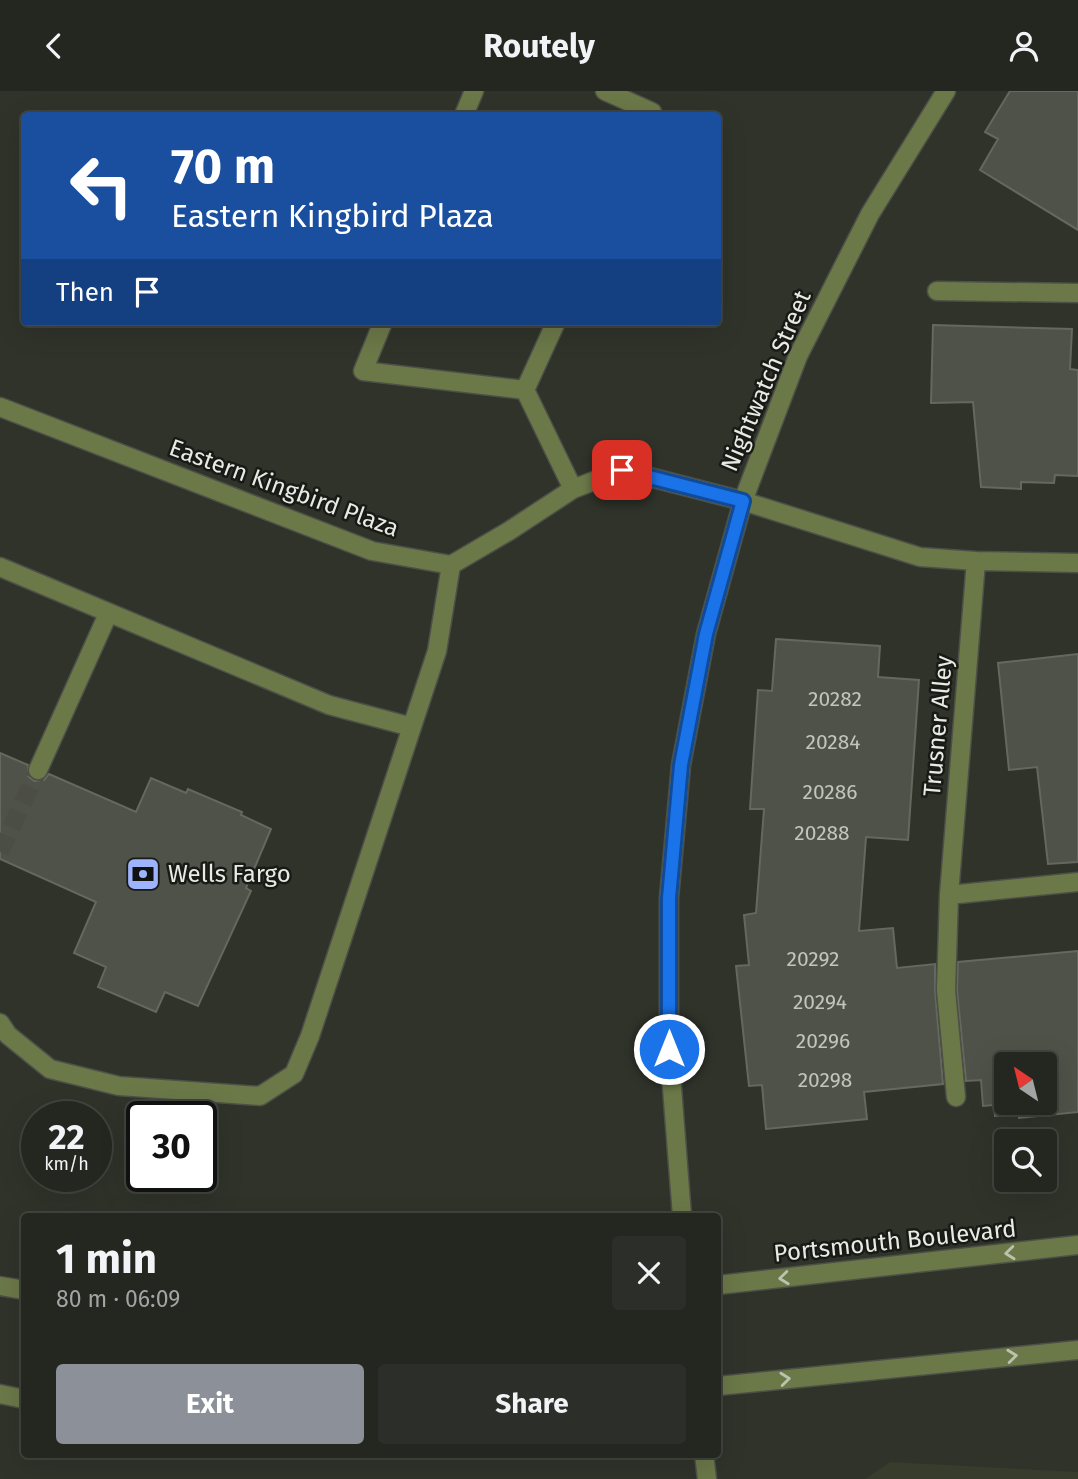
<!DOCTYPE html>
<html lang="en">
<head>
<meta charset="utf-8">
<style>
	:root { --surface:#242620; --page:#2c2e29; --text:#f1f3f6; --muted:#a3a5a5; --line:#41433e; --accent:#8c9099 }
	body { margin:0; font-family:"Fira Sans",sans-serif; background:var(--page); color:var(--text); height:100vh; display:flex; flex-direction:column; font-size:26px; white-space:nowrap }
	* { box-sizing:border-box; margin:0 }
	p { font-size:23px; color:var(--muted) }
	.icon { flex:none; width:38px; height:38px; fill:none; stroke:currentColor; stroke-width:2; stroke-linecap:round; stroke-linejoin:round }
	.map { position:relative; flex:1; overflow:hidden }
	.details { position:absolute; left:21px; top:1122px; width:700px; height:245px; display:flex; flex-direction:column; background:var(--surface); border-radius:7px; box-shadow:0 7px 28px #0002,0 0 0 2px var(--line) }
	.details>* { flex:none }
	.banner { position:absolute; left:21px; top:21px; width:700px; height:214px; border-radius:7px; box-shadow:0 7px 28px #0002,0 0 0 2px var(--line); background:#1a4fa0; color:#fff; overflow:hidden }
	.needle { width:46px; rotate:325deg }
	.tools { position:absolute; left:994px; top:961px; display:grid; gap:14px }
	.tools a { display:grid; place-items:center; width:63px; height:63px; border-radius:7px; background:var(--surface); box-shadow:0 7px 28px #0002,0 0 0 2px var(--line); font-size:35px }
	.speed { position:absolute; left:21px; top:1010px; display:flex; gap:14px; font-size:35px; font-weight:700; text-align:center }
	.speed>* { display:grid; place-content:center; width:91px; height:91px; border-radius:50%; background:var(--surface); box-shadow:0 7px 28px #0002,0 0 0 2px var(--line); line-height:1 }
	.speed small { font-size:18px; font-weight:400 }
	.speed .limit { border:4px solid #111; border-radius:10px; background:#fff; color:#111 }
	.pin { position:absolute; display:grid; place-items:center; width:60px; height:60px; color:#fff; margin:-30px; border-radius:14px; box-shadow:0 4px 10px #0006 }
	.me { position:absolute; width:77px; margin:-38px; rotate:0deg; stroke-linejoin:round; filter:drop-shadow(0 0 5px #0008) }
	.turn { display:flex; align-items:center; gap:24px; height:147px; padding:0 35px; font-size:32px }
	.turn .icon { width:91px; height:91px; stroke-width:2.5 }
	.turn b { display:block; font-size:49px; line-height:60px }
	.then { display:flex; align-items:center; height:66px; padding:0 35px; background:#0003; gap:14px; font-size:26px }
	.round { display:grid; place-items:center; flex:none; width:74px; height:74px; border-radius:7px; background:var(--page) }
	.overview { display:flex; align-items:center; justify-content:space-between; height:119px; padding:0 35px }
	h1 { font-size:42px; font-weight:700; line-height:52px }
	.action { display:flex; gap:14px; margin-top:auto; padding:14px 35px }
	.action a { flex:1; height:80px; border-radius:7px; background:var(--accent); color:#fff; font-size:28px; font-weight:700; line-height:80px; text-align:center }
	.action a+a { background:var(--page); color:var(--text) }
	header { display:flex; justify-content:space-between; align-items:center; height:91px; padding:0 35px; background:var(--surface); font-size:32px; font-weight:700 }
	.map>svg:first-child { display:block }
	.built { fill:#373c2c }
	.building { fill:#4f5248; stroke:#65685e; stroke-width:2; fill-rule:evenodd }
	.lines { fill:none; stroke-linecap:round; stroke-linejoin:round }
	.minor-tunnel { stroke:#4c4e46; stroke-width:18; stroke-dasharray:18 9; stroke-linecap:butt }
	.minor-casing { stroke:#4d5048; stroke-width:21 }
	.minor { stroke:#6b7848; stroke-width:18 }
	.oneway { stroke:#bcc2ad }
	.route-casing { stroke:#114b97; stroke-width:18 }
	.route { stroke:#1a73e8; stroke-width:12 }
	.labels { text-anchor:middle; stroke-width:5; stroke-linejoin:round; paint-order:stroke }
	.number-label { font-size:21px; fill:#c2c4bd }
	.street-label { font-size:24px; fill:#e8eae4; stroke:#191a16 }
	.poi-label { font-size:24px; fill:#e8eae4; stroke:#191a16; text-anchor:start }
</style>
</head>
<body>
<header><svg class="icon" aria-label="back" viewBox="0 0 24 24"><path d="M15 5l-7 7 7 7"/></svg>Routely<svg class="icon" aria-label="person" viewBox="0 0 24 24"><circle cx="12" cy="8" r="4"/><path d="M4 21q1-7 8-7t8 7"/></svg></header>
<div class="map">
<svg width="1078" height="1388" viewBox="0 0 1078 1388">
	<rect width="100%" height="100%" fill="#30332a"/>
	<!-- built -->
	<path class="built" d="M890 1371 1078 1381V1388H865Z"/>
	<!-- building -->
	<path class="building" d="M1010 0H1078V139L980 79 998 48 985 41Z
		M933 234 1072 238 1070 278 1078 279V385L1055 384 1054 392 1021 391V398L981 396 973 311 931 312Z
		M776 548 880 555 878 586 919 589 908 749 866 746 859 840 893 837 897 877 935 873V900L943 993 864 1001 867 1028 766 1038 762 994 749 995 736 875 749 874 744 824 756 822 764 718H750L758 599 772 600Z
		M1078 563V771L1048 773 1037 676 1009 679 998 572Z
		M0 662 28 674V685L34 690 44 689 49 683 136 721 151 687 186 702 188 698 242 721 241 724 271 738 246 797 251 800 198 915 165 901 156 921 98 896 106 876 74 862 96 811 0 768Z
		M1078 860V1021L1019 1027V1023L995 1025 994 1014 983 1015 981 989 966 990 957 899 958 871ZM1006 973H1045V1012H1006Z"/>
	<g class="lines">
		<!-- minor-tunnel -->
		<path class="minor-tunnel" d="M0 761 38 679"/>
		<!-- minor casing -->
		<g class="minor-casing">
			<path id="minor" d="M605 0 652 21 651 24
				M464 24 474 0
				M937 200 1078 202
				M383 231 363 280 525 299
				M525 299 573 398
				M525 299 556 231
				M0 316 372 460 451 474 509 440 573 398 622 379 743 410 920 466 976 470 1078 472
				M0 476 329 614 412 636
				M38 679 108 523
				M949 804 1078 791
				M0 932 8 944 50 978 119 995 260 1005 294 983 310 945 437 560 451 474
				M956 1006 946 899 949 804 976 470
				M682 1125 669 958V807L681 674 706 543 743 410 798 265 870 123 946 0
				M718 1194 1078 1154
				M0 1195 24 1199
				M718 1295 1078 1259
				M0 1303 24 1308
				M704 1363 707 1388"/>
		</g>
		<!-- minor -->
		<use href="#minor" class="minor"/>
	</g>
	<!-- one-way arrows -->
	<defs><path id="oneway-chevron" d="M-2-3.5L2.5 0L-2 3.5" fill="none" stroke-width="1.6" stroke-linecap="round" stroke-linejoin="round" transform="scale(1.75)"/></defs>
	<g class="oneway">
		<use href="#oneway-chevron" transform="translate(1010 1162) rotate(174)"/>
		<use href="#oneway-chevron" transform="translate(784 1187) rotate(174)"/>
		<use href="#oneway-chevron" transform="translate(1012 1265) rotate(-6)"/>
		<use href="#oneway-chevron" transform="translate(785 1288) rotate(-6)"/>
	</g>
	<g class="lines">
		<!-- route casing -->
		<g class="route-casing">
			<path id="route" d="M622 379 743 410 706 543 681 674 669 807V958"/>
		</g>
		<!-- route -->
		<use href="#route" class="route"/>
	</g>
	<!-- icons -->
	<defs>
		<g id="bank-square" transform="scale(1.75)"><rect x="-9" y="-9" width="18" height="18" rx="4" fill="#9db4fd" stroke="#191a16"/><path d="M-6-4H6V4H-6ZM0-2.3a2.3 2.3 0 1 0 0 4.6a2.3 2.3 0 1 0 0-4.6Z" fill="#111"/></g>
	</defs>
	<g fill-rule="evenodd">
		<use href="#bank-square" x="143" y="783"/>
	</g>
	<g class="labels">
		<!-- number labels -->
		<g class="number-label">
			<text x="835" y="615">20282</text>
			<text x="833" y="658">20284</text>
			<text x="830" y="708">20286</text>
			<text x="822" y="749">20288</text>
			<text x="813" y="875">20292</text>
			<text x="820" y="918">20294</text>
			<text x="823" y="957">20296</text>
			<text x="825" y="996">20298</text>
		</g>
		<!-- street labels -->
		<g class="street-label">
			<text transform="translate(766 290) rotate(-67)" y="8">Nightwatch Street</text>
			<text transform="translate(284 397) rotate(20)" y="8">Eastern Kingbird Plaza</text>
			<text transform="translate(938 635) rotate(-85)" y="8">Trusner Alley</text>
			<text transform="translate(895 1150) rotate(-6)" y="8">Portsmouth Boulevard</text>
		</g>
		<!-- poi labels -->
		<g class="poi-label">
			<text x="168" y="791">Wells Fargo</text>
		</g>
	</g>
</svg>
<div class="tools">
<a><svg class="needle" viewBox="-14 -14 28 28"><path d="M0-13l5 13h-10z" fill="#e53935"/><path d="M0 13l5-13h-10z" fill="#a3a5a5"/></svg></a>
<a><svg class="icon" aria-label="search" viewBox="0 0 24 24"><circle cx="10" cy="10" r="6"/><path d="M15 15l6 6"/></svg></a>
</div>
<div class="speed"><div>22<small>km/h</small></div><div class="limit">30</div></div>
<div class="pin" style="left:622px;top:379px;background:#d93025"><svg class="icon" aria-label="arrive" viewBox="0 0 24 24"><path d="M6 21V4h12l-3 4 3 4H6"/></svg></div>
<svg class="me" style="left:669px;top:958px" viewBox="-20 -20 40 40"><circle r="17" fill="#1a73e8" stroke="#fff" stroke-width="3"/><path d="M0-11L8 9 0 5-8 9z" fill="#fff"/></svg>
<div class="banner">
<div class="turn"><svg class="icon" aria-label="left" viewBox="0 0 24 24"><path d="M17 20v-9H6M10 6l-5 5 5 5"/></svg><div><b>70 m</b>Eastern Kingbird Plaza</div></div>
<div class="then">Then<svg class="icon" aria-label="arrive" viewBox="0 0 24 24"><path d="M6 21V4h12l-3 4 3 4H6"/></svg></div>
</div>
<section class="details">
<div class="overview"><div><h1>1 min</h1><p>80 m · 06:09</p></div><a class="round"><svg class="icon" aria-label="close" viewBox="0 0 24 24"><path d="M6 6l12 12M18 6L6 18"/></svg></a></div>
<div class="action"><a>Exit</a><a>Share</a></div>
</section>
</div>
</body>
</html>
